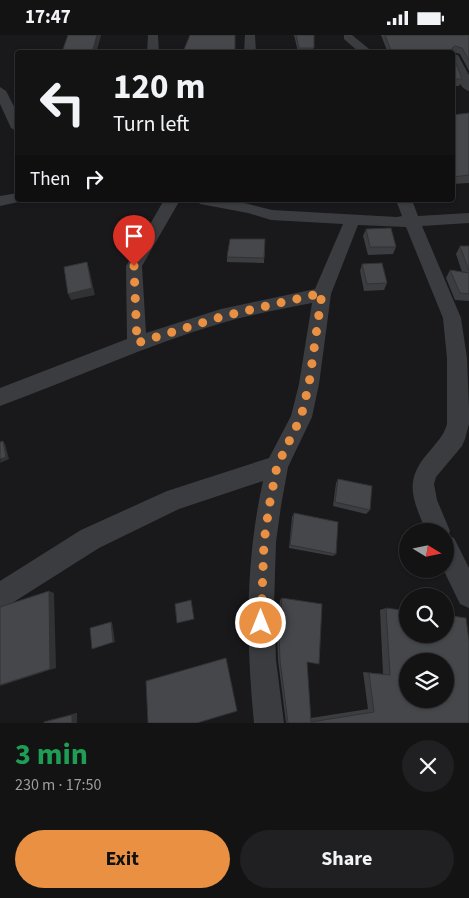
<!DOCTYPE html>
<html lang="en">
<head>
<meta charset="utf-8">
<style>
	:root { --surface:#131314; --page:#202022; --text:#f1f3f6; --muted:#9d9ea0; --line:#323234; --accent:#ea9042 }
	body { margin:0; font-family:"Source Sans 3",sans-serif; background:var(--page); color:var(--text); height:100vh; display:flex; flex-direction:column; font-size:19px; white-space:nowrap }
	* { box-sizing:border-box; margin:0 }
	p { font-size:16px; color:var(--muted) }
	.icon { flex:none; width:28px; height:28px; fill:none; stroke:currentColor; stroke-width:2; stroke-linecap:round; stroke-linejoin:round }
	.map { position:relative; height:688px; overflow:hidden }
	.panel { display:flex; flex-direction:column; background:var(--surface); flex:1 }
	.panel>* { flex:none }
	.guide { position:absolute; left:15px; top:15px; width:440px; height:152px; border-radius:5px; box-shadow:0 1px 4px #0004,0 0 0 1px var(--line); background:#131314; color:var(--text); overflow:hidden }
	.needle { width:32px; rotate:100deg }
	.fabs { position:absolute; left:399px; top:488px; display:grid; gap:10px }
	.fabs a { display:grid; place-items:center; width:55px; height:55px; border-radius:50%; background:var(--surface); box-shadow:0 1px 4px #0004,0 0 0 1px var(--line); font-size:25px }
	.pin { position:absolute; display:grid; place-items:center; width:42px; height:42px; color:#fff; margin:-51px -21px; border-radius:50% 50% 50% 0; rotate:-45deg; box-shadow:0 0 5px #0007 }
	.pin .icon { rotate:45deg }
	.me { position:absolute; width:55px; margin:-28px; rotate:0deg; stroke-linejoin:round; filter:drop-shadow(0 0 4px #0008) }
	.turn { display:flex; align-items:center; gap:18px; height:105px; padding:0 15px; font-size:22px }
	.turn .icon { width:65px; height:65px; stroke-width:2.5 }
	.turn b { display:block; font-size:35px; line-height:42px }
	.then { display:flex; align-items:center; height:48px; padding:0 15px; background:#0003; gap:10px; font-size:19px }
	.round { display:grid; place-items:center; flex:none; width:52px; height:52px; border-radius:26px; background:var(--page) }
	.headline { display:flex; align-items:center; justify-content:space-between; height:85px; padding:0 15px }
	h1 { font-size:30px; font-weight:700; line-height:38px; color:#1e9e55 }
	.primary-button { display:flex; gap:10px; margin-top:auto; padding:10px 15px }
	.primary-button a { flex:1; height:58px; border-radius:30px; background:var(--accent); color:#111; font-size:20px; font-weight:700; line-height:58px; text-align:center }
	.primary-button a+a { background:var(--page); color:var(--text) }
	.status { display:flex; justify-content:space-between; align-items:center; height:35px; padding:0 25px; background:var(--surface); direction:ltr }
	.status svg { height:14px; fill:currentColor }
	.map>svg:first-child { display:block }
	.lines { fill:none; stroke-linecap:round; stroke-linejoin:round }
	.minor { fill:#3a3c40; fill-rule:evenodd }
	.wall { fill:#3c3d40 }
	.shaded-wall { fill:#313234 }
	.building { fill:#46474b; stroke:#313234; fill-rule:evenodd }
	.route { stroke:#ea9042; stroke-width:9; stroke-dasharray:0 16.2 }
</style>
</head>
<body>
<div class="status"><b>17:47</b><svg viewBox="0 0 49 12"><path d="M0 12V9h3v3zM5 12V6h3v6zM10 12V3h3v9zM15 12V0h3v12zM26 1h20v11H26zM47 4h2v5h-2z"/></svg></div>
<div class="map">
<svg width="469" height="688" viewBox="0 0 469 688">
	<rect width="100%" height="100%" fill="#19191b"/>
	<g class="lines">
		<!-- minor -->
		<path class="minor" d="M148 0H158L159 18H147Z
			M245 0H255L256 18H244Z
			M344 0H352L374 18H360L344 4Z
			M452 19 458 20 469 40V56C457 53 452 30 452 19Z
			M0 52 6 56 18 79V97L11 93 0 69Z
			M18 158V165H24L23 166 0 171V161Z
			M164 165H180L142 231 146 298 221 274 315 254 343 189 271 185 248 178 200 169 197 165H233L272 175 397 182 402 181 396 165H412L418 181 469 178V188L422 191 461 283 467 323 469 373V389L465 404 462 411 436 442 434 449 437 465 450 496 448 501 454 503 469 533V573L460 569 443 534H445V496H426C413 464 403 447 428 418 436 408 444 401 447 389V323L443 283 406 192 358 190 331 259 319 349 312 382 288 432 281 471 276 507 274 570 276 625 284 688H254C246 607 245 527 263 446L179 474 99 513 9 570 0 574V546L81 495 167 456 269 423 291 381 299 349 312 268C282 274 252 279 222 288 146 310 74 344 0 371V353L127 304 126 231Z"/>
	</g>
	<!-- wall -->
	<path class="wall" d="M101 0 96 18H62V17Z
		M294 0H314L313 17H298Z
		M381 0H469V36L460 19 453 17 454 23 462 44 459 51H452V18H388Z
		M469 78V148L452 149V80Z
		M366 194 396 212 393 219 368 220 363 201Z
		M265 204 264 228 227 227V222Z
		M460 211H469V266L455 265 446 243 450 235 462 237 456 219Z
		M362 229 387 248 384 255 364 256 360 236Z
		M338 444 370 475 366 479 333 471 336 448Z
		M294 478 336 519 333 521 289 513 292 482Z
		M282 563 307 627 311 683 368 674 363 637 383 639 380 575 386 573 469 688H286L278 625 277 599 280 565Z
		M77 678V688H44V687L50 685Z"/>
	<!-- shaded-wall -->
	<path class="shaded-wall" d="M97 0H101L96 18H92Z
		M87 227 89 234 95 260 71 265 68 259Z
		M3 406 5 409 9 424 0 428Z
		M49 556 54 558 56 633 0 651Z
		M111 587H112L115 607 92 614Z
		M77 678V688H72V680Z"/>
	<!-- building -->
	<path class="building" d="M68 0H97L92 17H62Z
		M190 0H235V18L183 17Z
		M296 0H314V13H299Z
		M385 0H469V25L462 13 455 11 452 13 454 23 462 44H452V18H392Z
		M469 78V140L453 142 452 80Z
		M391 193 396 212H370L366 194Z
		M230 204H265L264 223 227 222Z
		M460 211H469V236Z
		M87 227 92 253 68 259 64 232Z
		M382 228 387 248 367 249 362 229Z
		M450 235 469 238V259L460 258Z
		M3 406 6 422 0 424V407Z
		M338 444 372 451 370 475 335 467Z
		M294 478 338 487 336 519 290 510Z
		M49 556 50 634 0 650V572Z
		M282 563 322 569 319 629 307 627 311 687 374 677 369 638 390 640 386 573 408 576V599H445V580L466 583 469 606V688H288L280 625 279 599ZM408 626H445V664H408Z
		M191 565 194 584 177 588 175 569Z
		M111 587 113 607 92 614 90 593Z
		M226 623 237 676 197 688H148L146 646Z
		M72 680V688H44V687Z"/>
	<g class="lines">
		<!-- route -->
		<path class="route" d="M134 231 137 308 224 281 322 258 309 349 301 382 277 431 269 472 264 507 261 588"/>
	</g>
</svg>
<div class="fabs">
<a><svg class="needle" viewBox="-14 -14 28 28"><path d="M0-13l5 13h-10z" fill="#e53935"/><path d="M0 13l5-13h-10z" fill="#9d9ea0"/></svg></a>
<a><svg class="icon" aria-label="search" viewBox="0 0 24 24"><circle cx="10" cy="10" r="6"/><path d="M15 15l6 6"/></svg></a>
<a><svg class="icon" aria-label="layers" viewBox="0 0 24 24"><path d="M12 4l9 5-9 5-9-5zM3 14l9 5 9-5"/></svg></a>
</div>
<div class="pin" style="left:134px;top:231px;background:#d93025"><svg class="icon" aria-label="arrive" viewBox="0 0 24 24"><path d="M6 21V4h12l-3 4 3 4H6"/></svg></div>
<svg class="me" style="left:261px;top:588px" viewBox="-20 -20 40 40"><circle r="17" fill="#ea9042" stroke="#fff" stroke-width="3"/><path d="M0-11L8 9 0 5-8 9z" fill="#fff"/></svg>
<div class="guide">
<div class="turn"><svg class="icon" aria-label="left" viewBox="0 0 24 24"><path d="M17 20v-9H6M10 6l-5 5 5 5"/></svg><div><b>120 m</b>Turn left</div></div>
<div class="then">Then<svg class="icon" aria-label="right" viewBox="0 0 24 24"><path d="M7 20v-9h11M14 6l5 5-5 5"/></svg></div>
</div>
</div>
<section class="panel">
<div class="headline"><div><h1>3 min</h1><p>230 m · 17:50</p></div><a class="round"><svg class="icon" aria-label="close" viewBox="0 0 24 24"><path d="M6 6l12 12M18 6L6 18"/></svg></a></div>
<div class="primary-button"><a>Exit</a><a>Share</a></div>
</section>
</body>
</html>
